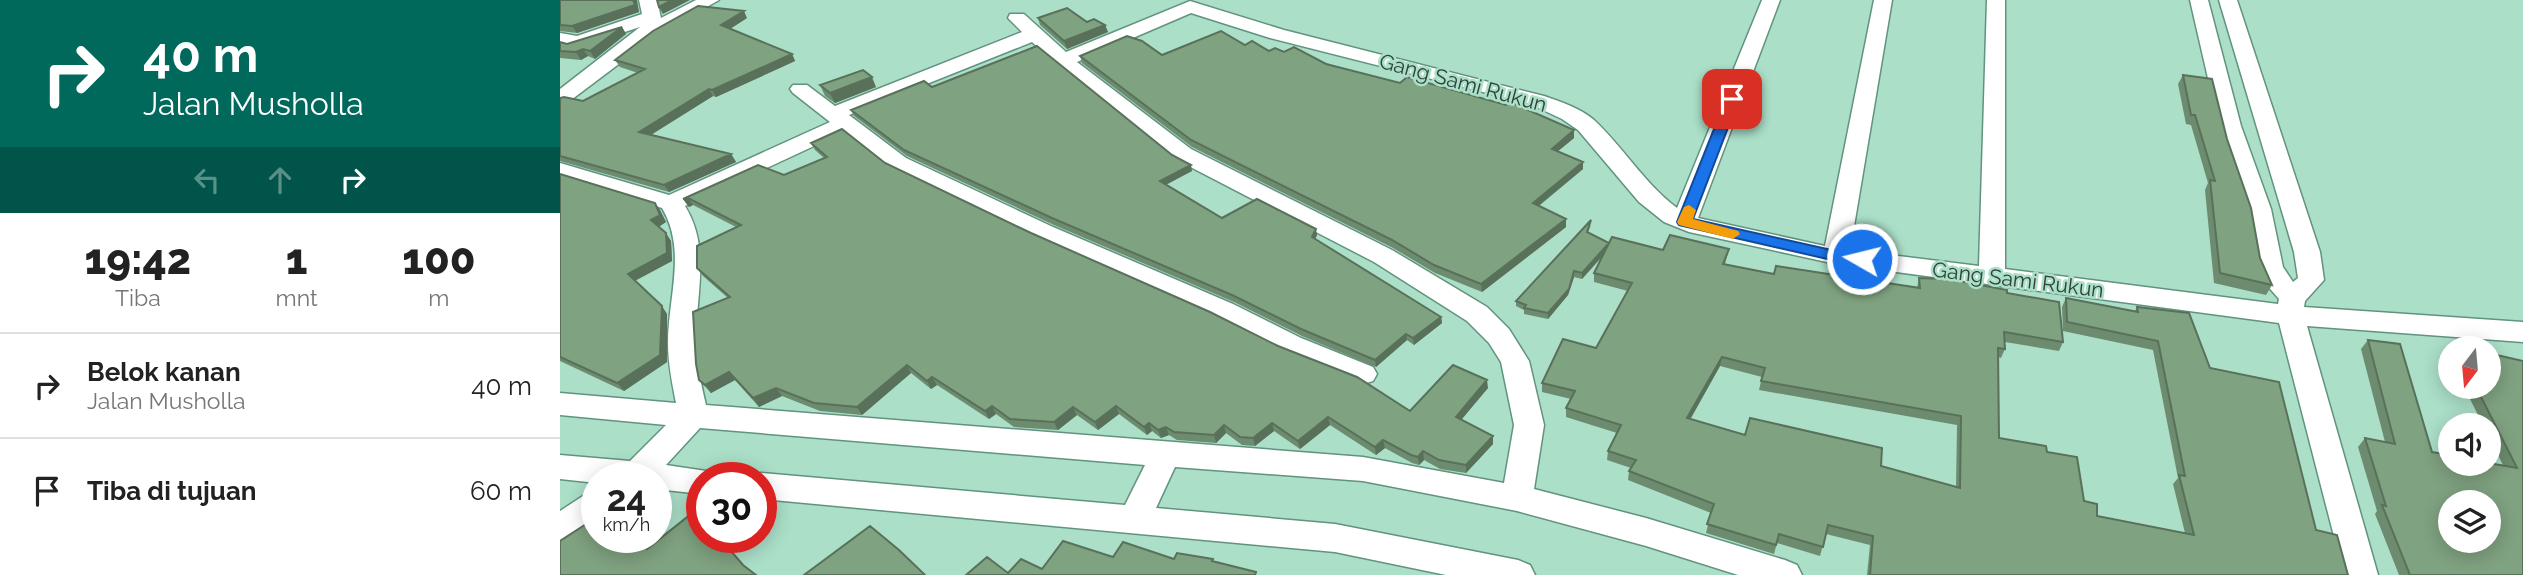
<!DOCTYPE html>
<html lang="id">
<head>
<meta charset="utf-8">
<style>
	:root { --surface:#fff; --page:#f2f2f2; --text:#222; --muted:#767676; --line:#e0e0e0 }
	body { margin:0; font-family:Raleway,sans-serif; background:var(--page); color:var(--text); height:100vh; display:flex; flex-direction:column; font-size:26px; white-space:nowrap }
	* { box-sizing:border-box; margin:0 }
	p { font-size:23px; color:var(--muted) }
	.icon { flex:none; width:38px; height:38px; fill:none; stroke:currentColor; stroke-width:2; stroke-linecap:round; stroke-linejoin:round }
	.map { position:relative; flex:1; overflow:hidden }
	.sheet { display:flex; flex-direction:column; background:var(--surface); width:560px }
	.sheet>* { flex:none }
	.hud { background:#00695c; color:#fff; overflow:hidden }
	.needle { width:46px; rotate:196deg }
	.controls { position:absolute; left:1878px; top:336px; display:grid; gap:14px }
	.controls a { display:grid; place-items:center; width:63px; height:63px; border-radius:50%; background:var(--surface); box-shadow:0 4px 18px #0003; font-size:35px }
	.speed { position:absolute; left:21px; top:462px; display:flex; gap:14px; font-size:35px; font-weight:700; text-align:center }
	.speed>* { display:grid; place-content:center; width:91px; height:91px; border-radius:50%; background:var(--surface); box-shadow:0 4px 18px #0003; line-height:1 }
	.speed small { font-size:18px; font-weight:400 }
	.speed .limit { border:10px solid #d22; background:#fff; color:#111 }
	.pin { position:absolute; display:grid; place-items:center; width:60px; height:60px; color:#fff; margin:-30px; border-radius:14px; box-shadow:0 4px 10px #0006 }
	.me { position:absolute; width:77px; margin:-38px; rotate:278deg; stroke-linejoin:round; filter:drop-shadow(0 0 5px #0008) }
	.turn { display:flex; align-items:center; gap:24px; height:147px; padding:0 28px; font-size:32px }
	.turn .icon { width:91px; height:91px; stroke-width:2.5 }
	.turn b { display:block; font-size:49px; line-height:60px }
	.lanes { display:flex; align-items:center; height:66px; padding:0 28px; background:#0003; justify-content:center; gap:35px; direction:ltr }
	.lanes .off { opacity:.35 }
	.eta { display:flex; justify-content:space-evenly; align-items:center; height:119px; text-align:center }
	.eta b { font-size:42px; font-weight:800; line-height:49px }
	ul { padding:0; list-style:none }
	li { display:flex; align-items:center; gap:21px; height:105px; padding:0 28px; border-top:2px solid var(--line) }
	li div { flex:1 }
	li b { display:block; font-size:26px }
	li em { font-style:normal }
	main { display:flex; flex:1; min-height:0 }
	.map>svg:first-child { display:block }
	.lines { fill:none; stroke-linecap:round; stroke-linejoin:round }
	.minor-casing { stroke:#61937e; stroke-width:3 }
	.minor { fill:#fff; fill-rule:evenodd }
	.wall { fill:#6d8b6e; fill-rule:evenodd }
	.shaded-wall { fill:#59715a }
	.building { fill:#7fa280; stroke:#59715a; stroke-width:2; fill-rule:evenodd }
	.route { fill:#1a73e8; stroke:#114b97; stroke-width:2 }
	.slow { fill:#f59e0b }
	.labels { text-anchor:middle; stroke-width:5; stroke-linejoin:round; paint-order:stroke }
	.street-label { font-size:21px; fill:#2d4239; stroke:#abdfc8 }
</style>
</head>
<body>
<main>
<section class="sheet">
<div class="hud">
<div class="turn"><svg class="icon" aria-label="right" viewBox="0 0 24 24"><path d="M7 20v-9h11M14 6l5 5-5 5"/></svg><div><b>40 m</b>Jalan Musholla</div></div>
<div class="lanes"><svg class="icon off" aria-label="left" viewBox="0 0 24 24"><path d="M17 20v-9H6M10 6l-5 5 5 5"/></svg><svg class="icon off" aria-label="ahead" viewBox="0 0 24 24"><path d="M12 20V5M6 11l6-6 6 6"/></svg><svg class="icon" aria-label="right" viewBox="0 0 24 24"><path d="M7 20v-9h11M14 6l5 5-5 5"/></svg></div>
</div>
<div class="eta">
<div><b>19:42</b><p>Tiba</p></div>
<div><b>1</b><p>mnt</p></div>
<div><b>100</b><p>m</p></div>
</div>
<ul>
<li><svg class="icon" aria-label="right" viewBox="0 0 24 24"><path d="M7 20v-9h11M14 6l5 5-5 5"/></svg><div><b>Belok kanan</b><p>Jalan Musholla</p></div><em>40 m</em></li>
<li><svg class="icon" aria-label="arrive" viewBox="0 0 24 24"><path d="M6 21V4h12l-3 4 3 4H6"/></svg><div><b>Tiba di tujuan</b></div><em>60 m</em></li>
</ul>
</section>
<div class="map">
<svg width="1963" height="575" viewBox="0 0 1963 575">
	<rect width="100%" height="100%" fill="#abdfc8"/>
	<g class="lines">
		<!-- minor casing -->
		<g class="minor-casing">
			<path id="minor" d="M79 0H97L101 18 136 0H159L96 36 7 103 0 105V89L80 27 13 49 0 45V33L17 36 82 14Z
				M1202 0H1220L1138 218 1265 246 1314 0H1332L1290 250 1419 266 1427 0H1445V269L1718 304 1719 299 1705 283 1697 267 1687 209 1659 126 1630 0H1648L1681 126 1711 209 1723 267 1733 282 1738 278 1734 252 1659 0H1677L1760 252 1764 280 1745 301 1744 307 1963 322V342L1747 326 1818 575H1784L1719 323 1276 264 1129 232 1104 222 1079 202 1018 130 1002 119 970 104 710 38 631 13 517 62 631 149 832 250 927 307 949 329 969 361 984 425 974 489 1086 518 1225 560 1237 565 1242 575H1178L1086 546 957 511 803 481 615 467 596 508 775 524 958 560 970 565 975 575H886L775 552 201 499V478H189L201 473 565 505 585 465 140 428 106 465 153 472 156 478H142V494L96 489V478H37V483L0 479V455L70 461 106 425 0 415V393L116 403C112 383 108 363 108 343 108 297 127 250 102 208L0 177V163L109 195 270 122 233 93 230 89 233 85H247L275 106 462 32 448 18 450 14H464L506 52 630 1 724 30 984 96C1001 102 1020 108 1034 120 1064 148 1083 182 1117 208ZM472 42 506 73 615 159 814 262 907 321 929 343 941 362 954 425 944 483 803 457 146 405C141 384 136 362 136 340 136 293 151 248 125 206L284 132 330 168 475 239 653 318 721 352 793 381 803 384 813 381 817 374 813 367 741 338 673 304 493 227 346 158 289 115Z
				M37 490V520L12 538 0 542V511L26 494Z"/>
		</g>
		<!-- minor -->
		<use href="#minor" class="minor"/>
	</g>
	<!-- wall -->
	<path class="wall" d="M0 0 76 1 79 12 17 33 0 31Z
		M187 18 170 29 232 54 235 61 156 97 153 96 91 135 171 154 176 162 109 192 0 161V98L23 101 78 73 60 67 55 60Z
		M478 18 545 25 548 32 507 49 480 25Z
		M62 27 66 34 35 59 28 56 21 60 0 58V42L7 44Z
		M685 45 709 51 724 52 1014 130V138L998 151 1023 169 979 206 1006 227 922 292 875 273 833 248 632 147 522 63 520 56 602 55Z
		M1623 75 1667 139 1700 258 1712 285 1706 295 1654 283 1645 190 1648 183 1631 125 1626 124 1618 84Z
		M260 85 316 87 275 103 265 96Z
		M372 87 632 171 606 184 662 218 757 235 755 239 881 317 882 323 854 345 847 340 816 367 742 336 674 302 494 225 347 156 294 116 291 110Z
		M251 143 325 163 471 233 850 411 928 388 901 419 933 436V444L906 473 880 469 864 460 859 465 852 463 825 448 816 455 770 425 740 449 714 431 695 446 682 445 666 433 656 443 617 440 609 435 601 438 592 431 587 435 559 414 538 430 517 415 498 430 454 427 436 414 429 419 377 385 371 389 351 373 302 415 260 411 222 396 199 407 175 380 151 393 139 380 168 298 143 276 137 268 176 227 133 205 129 207 123 199 224 175 264 158 255 150Z
		M0 174 95 203 100 210 106 222 98 227 111 241 112 261 75 281 107 314V362L64 391 0 361Z
		M1031 225 1028 232 1049 243 1103 250 1169 249 1165 264 1214 274 1357 288 1359 278 1447 293 1503 342 1499 351 1445 342V349L1441 358 1438 357 1439 438 1487 452 1524 501 1537 516 1625 533 1613 484 1618 478 1593 350 1503 331 1502 307 1506 298 1575 311 1577 307 1650 368 1756 530 1788 575H1307L1310 545 1266 534 1260 556 1217 543 1214 554 1146 533 1151 513 1068 480 1069 471 1071 468 1047 460 1048 451 1057 433 1006 417V408L1011 399 982 392V383L1036 348 1068 291 1034 282V273L1043 256 1022 279 1014 277 1008 295 988 319 964 314V310L956 306V301ZM1160 366 1202 377 1199 390 1397 425 1396 487 1321 466 1185 435 1130 419Z
		M1808 340 1872 452 1943 465 1928 436V425H1923L1904 387H1928L1963 361V575H1839L1815 514 1817 511 1798 447 1805 438 1825 442 1801 349Z"/>
	<!-- shaded-wall -->
	<path class="shaded-wall" d="M73 0H77L79 12 17 33 12 26Z
		M112 0H130L103 14 99 7Z
		M184 11 187 18 165 32 161 25Z
		M545 25 548 32 507 49 504 41Z
		M62 27 66 34 35 59 30 51Z
		M23 49 28 56 21 60 16 52Z
		M232 54 235 61 156 97 152 90Z
		M312 77 316 87 275 103 270 93Z
		M149 89 153 96 84 139 79 132Z
		M1014 130V138L992 156V149Z
		M171 154 176 162 109 192 104 185Z
		M1023 162V169L973 210V203Z
		M631 165 632 171 602 187 600 181Z
		M128 198 133 205 129 207 123 199Z
		M95 203 100 210 106 222 97 228 91 220Z
		M1006 219V227L922 292 921 284Z
		M756 229 757 235 753 243 752 237Z
		M106 233 111 241 112 261 74 281 68 274Z
		M1049 243V248L1022 279V273Z
		M1014 271V277L1008 295 988 319V313Z
		M102 306 107 314V362L64 391 57 383Z
		M881 317 882 323 854 345 853 338Z
		M846 334 847 340 816 367 815 360Z
		M1162 357 1160 366 1126 427 1127 418Z
		M347 365 351 373 302 415 297 407Z
		M169 372 175 380 151 393 145 385Z
		M372 377 377 385 371 389 367 381Z
		M927 380 928 388 897 425 896 417Z
		M216 388 222 396 199 407 193 398Z
		M432 406 436 414 429 419 425 411Z
		M556 406 559 414 538 430 535 422Z
		M513 407 517 415 498 430 494 422Z
		M768 417 770 425 740 449 738 441Z
		M589 423 592 431 587 435 584 427Z
		M712 423 714 431 695 446 693 438Z
		M664 425 666 433 656 443 654 435Z
		M606 427 609 435 601 438 598 430Z
		M933 436V444L906 473V465Z
		M823 440 825 448 816 455 815 447Z
		M863 451 864 460 859 465 858 457Z"/>
	<!-- building -->
	<path class="building" d="M0 0H73L75 5 12 26 0 25Z
		M97 0H112L99 7Z
		M138 6 184 11 161 25 232 54 152 90 149 89 79 132 171 154 104 185 0 156V98L4 97 23 101 85 69 55 60 93 31Z
		M507 8 527 22 534 19 545 25 504 41 478 18Z
		M62 27 30 51 23 49 16 52 0 51V42L7 44Z
		M661 31 685 45 692 41 709 51 715 48 724 52 734 47 766 64 840 83 847 77 946 105 950 102 1014 130 992 149 1023 162 973 203 1006 219 921 284 874 265 832 240 631 140 520 56 567 36 582 41 602 55Z
		M477 46 612 155 631 165 600 181 662 218 697 199 756 229 752 237 881 317 853 338 846 334 815 360 741 329 672 295 492 218 344 150 291 110 364 81 372 87Z
		M303 70 312 77 270 93 260 85Z
		M1623 75 1652 79 1667 139 1691 208 1700 258 1712 285 1660 273 1650 180 1655 181 1635 115H1631Z
		M282 129 325 163 471 233 650 312 718 346 797 377 850 411 893 365 927 380 896 417 933 436 906 465 879 460 863 451 858 457 851 455 823 440 815 447 768 417 738 441 712 423 693 438 680 437 664 425 654 435 614 432 606 427 598 430 589 423 584 427 556 406 535 422 513 407 494 422 450 419 432 406 425 411 372 377 367 381 347 365 297 407 254 403 216 388 193 398 169 372 145 385 139 380 136 364 133 312 170 297 137 268V246L181 225 128 198 123 199 198 165 224 175 267 157 251 143Z
		M0 174 95 203 100 215 91 220 106 233 107 253 68 274 102 306 100 355 57 383 0 357Z
		M1031 220 1027 232 1049 243 1022 273 1014 271 1009 289 988 313 964 308 966 305 956 301Z
		M1110 235 1169 249 1163 264 1214 274 1216 266 1360 288 1359 278 1388 279 1447 290V293L1499 302 1503 342 1444 332 1445 349 1438 348 1439 438 1486 446 1487 452 1517 457 1524 501 1537 504V516L1634 535 1619 475 1625 476 1598 341 1507 322 1506 298 1578 312 1577 307 1629 313 1650 368 1719 382 1756 530 1777 535 1788 575H1310L1313 536 1268 525 1263 547 1219 534 1216 545 1147 524 1154 504 1069 471 1076 460 1048 451 1061 425 1006 408 1015 391 982 383 1003 339 1036 348 1072 283 1034 273 1052 237 1103 250ZM1162 357 1205 368 1201 381 1401 416 1400 488 1321 466 1322 448 1190 418 1185 435 1127 418Z
		M1808 340 1840 344 1872 452 1890 455V464H1928V463L1957 468 1916 387H1928V353L1963 361V575H1850L1822 505 1826 506 1805 438 1835 444ZM1890 502H1928V541H1890Z
		M136 510 142 517V537H159L183 565 196 575H0V541L37 517V537H69L74 542 79 539 87 549Z
		M310 526 339 550 365 575H244Z
		M503 541 553 557 563 542 614 559 617 553 653 559 652 561 696 572 695 575H406L427 557 448 573 461 559 482 569Z"/>
	<!-- route -->
	<path class="route" d="M1172 95 1179 99 1133 219 1276 251 1302 254 1310 259 1307 263 1276 261 1119 225 1117 222 1166 99Z"/>
	<!-- slow -->
	<path class="slow" d="M1129 205 1136 210 1133 219 1178 231 1180 234 1173 239 1119 225 1117 222 1124 207Z"/>
	<g class="labels">
		<!-- street labels -->
		<g class="street-label">
			<text transform="translate(903 83) rotate(15)" y="7">Gang Sami Rukun</text>
			<text transform="translate(1458 280) rotate(7)" y="7">Gang Sami Rukun</text>
		</g>
	</g>
</svg>
<div class="controls">
<a><svg class="needle" viewBox="-14 -14 28 28"><path d="M0-13l5 13h-10z" fill="#e53935"/><path d="M0 13l5-13h-10z" fill="#767676"/></svg></a>
<a><svg class="icon" aria-label="sound" viewBox="0 0 24 24"><path d="M4 9h4l5-4v14l-5-4H4zM17 9q2 3 0 6"/></svg></a>
<a><svg class="icon" aria-label="layers" viewBox="0 0 24 24"><path d="M12 4l9 5-9 5-9-5zM3 14l9 5 9-5"/></svg></a>
</div>
<div class="speed"><div>24<small>km/h</small></div><div class="limit">30</div></div>
<div class="pin" style="left:1172px;top:99px;background:#d93025"><svg class="icon" aria-label="arrive" viewBox="0 0 24 24"><path d="M6 21V4h12l-3 4 3 4H6"/></svg></div>
<svg class="me" style="left:1302px;top:259px" viewBox="-20 -20 40 40"><circle r="17" fill="#1a73e8" stroke="#fff" stroke-width="3"/><path d="M0-11L8 9 0 5-8 9z" fill="#fff"/></svg>
</div>
</main>
</body>
</html>
